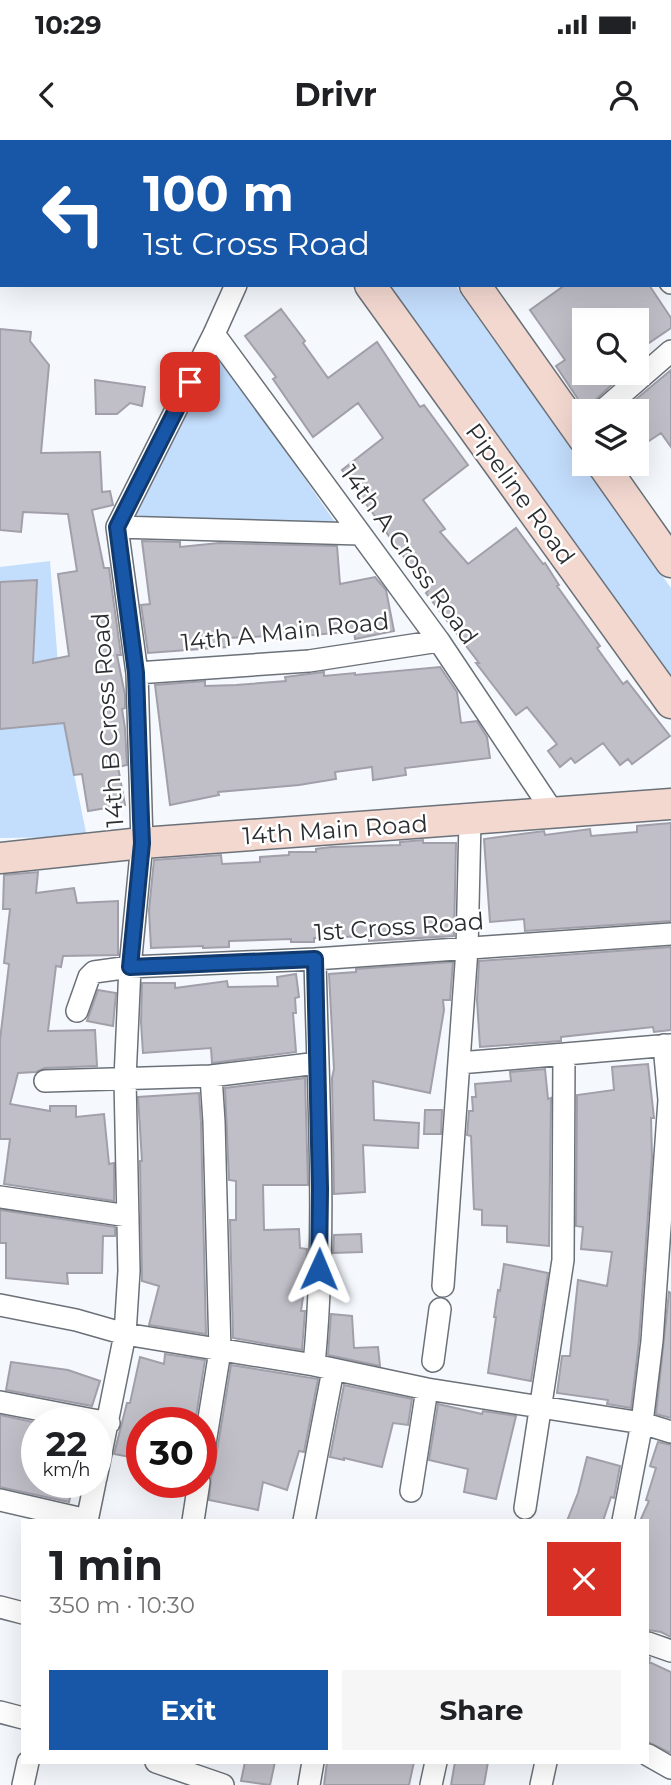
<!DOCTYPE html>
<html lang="en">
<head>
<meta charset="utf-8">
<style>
	:root { --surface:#fff; --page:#f6f6f6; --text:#202124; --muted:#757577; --accent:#1857a8 }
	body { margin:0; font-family:Montserrat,sans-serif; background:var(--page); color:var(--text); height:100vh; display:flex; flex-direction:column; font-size:26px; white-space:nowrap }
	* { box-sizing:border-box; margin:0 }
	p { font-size:23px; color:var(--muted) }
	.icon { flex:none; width:38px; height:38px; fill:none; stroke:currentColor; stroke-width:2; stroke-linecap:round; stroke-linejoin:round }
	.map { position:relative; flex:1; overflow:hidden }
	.panel { position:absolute; left:21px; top:1379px; width:628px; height:245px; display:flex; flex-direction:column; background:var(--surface); border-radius:0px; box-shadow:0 7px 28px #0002 }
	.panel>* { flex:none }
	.top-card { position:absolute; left:0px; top:0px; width:672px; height:147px; box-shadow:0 7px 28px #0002; background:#1857a8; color:#fff; overflow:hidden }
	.controls { position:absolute; left:572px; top:168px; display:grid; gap:14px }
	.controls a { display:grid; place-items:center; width:77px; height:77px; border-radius:0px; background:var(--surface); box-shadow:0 7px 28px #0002; font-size:35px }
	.speed { position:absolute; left:21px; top:1267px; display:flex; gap:14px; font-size:35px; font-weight:700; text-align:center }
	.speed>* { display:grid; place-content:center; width:91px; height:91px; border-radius:50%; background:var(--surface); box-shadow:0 7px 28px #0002; line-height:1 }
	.speed small { font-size:18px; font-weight:400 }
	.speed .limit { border:10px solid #d22; background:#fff; color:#111 }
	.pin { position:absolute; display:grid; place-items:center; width:60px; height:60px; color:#fff; margin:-30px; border-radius:14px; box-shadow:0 4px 10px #0006 }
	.me { position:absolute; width:77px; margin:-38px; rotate:1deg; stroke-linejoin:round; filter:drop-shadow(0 0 5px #0008) }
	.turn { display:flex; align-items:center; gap:24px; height:147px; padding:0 28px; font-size:32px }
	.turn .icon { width:91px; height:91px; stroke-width:2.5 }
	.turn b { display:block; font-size:49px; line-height:60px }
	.round { display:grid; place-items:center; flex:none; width:74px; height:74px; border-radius:0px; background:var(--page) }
	.overview { display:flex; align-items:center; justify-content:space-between; height:119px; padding:0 28px }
	h1 { font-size:42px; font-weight:700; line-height:52px }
	.primary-button { display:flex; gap:14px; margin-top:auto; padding:14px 28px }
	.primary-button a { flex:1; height:80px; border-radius:0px; background:var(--accent); color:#fff; font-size:28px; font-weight:700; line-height:80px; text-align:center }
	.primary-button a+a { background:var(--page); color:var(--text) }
	.status { display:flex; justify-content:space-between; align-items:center; height:49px; padding:0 35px; background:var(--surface); direction:ltr }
	.status svg { height:19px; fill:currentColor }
	header { display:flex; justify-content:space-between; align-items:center; height:91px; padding:0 28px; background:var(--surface); font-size:32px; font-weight:700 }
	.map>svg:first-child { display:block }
	.green { fill:#c3ddfc }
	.building { fill:#c0bfc8; stroke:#a19fa9; stroke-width:2 }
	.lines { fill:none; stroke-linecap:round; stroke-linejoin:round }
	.street-casing { stroke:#6b7178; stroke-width:24 }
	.secondary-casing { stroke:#6b7178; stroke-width:33 }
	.street { stroke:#fff; stroke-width:21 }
	.secondary { stroke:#f3d8d0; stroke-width:30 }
	.route-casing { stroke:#10396d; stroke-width:18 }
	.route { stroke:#1857a8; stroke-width:12 }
	.labels { text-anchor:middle; stroke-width:5; stroke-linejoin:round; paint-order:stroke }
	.street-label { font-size:24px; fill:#2b2e31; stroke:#fff }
</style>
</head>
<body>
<div class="status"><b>10:29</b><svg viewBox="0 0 49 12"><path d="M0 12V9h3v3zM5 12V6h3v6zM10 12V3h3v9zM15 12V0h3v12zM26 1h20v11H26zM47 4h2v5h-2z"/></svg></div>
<header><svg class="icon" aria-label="back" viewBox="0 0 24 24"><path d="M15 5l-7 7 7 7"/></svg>Drivr<svg class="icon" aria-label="person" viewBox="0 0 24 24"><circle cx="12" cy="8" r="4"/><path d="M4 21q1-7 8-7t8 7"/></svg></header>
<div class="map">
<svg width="671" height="1645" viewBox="0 0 671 1645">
	<rect width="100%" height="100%" fill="#f5f9fe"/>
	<!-- green -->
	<path class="green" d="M383 145H455L671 448V549Z
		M215 210 335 382 133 378Z
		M50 421 62 576 87 697 0 698V427Z"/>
	<!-- building -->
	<path class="building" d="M565 145H649L671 178V188L637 211V180H584V233H608L615 242 593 262 589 271H586L556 226 565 220 530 170Z
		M281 169 305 201 303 203 328 238 377 202 420 267 424 265 468 325 423 360 445 389 440 392 468 424 516 388 543 424 545 423 559 445 557 446 600 506 597 508 623 544 627 541 670 596 632 624 628 619 620 625 603 603 575 623 571 618 560 627 548 611 557 604 527 567 516 575 476 523H479L426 453 428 451 342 330 383 298 358 263 313 297 273 239 276 237 245 196Z
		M0 189 31 192 30 201 49 225 41 313 100 312 102 352 110 351 113 365 92 370 104 428H109L121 515H117L125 555V568L122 569 125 588 127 625 118 627 125 665 88 671 82 634 74 635 64 583 0 589V442L37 440 33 523 69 516 58 434 77 431 68 374 23 372 21 392 0 390Z
		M671 230V307L661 293 637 309V271H622Z
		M95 240 145 247 142 266 130 263 117 274H96Z
		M142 401 180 402V407L219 403 337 406 340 444 375 437 386 450 394 491 355 499 354 491 273 499 272 496 226 498 227 507 148 513 141 465 150 464Z
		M440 527 457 552 461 583 477 581 487 597 490 618 405 628 406 635 373 640 372 627 335 632 336 639 299 645 218 652 219 655 170 665 155 545 205 541V546L236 545 286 541 285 537 324 532V536L355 533V535Z
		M671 683V781L525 791 524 779 490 782 484 699 544 691 545 695 590 689 591 696 637 692V686Z
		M423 700V703H456L454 796 369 801V796L314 798V802H291V799L229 801V807L203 808V806L151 808 149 770 154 720 221 715 222 724 260 722V717L289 715V712H316V709L331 707 400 705V702Z
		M38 732 36 753 74 748 77 763 118 761V815L63 816 61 827 56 826 48 891 95 890 97 926 45 928 36 932 18 933 10 964 50 971V966H76V977L104 974 109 1024 114 1023V1061L4 1044 10 999H0V900L9 824 4 823 10 769H3L4 735Z
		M671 807V890L654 892 653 887 561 897V901L480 907 477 860 479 821Z
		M453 822 450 860H443L444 870 430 953 373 941 374 980 419 983 418 1008 363 1005 365 1052 334 1054 332 938 334 929 329 834 356 832V829Z
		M296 834 299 857 295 858 296 873H293L296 912 212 923 211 908 143 913 141 882 142 843H175V848L227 841 228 847 278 846 277 837Z
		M98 850 116 853 113 886 87 881Z
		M648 924 654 978H651L652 1017 639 1200 631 1268 607 1264 608 1260 557 1253 562 1216H570L578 1140 607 1146 612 1112 581 1109 583 1087 576 1086 577 955 614 950 612 927Z
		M545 929 548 959 551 958 549 1106 507 1102V1086L482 1085V1070L474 1069 471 996 467 995 469 971H473L472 957H476L475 944 511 941 510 932Z
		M305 938 308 1045H263L264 1090 299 1089 300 1108 307 1109 306 1136 301 1171H305L302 1210 233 1198 230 1080H236V1041L229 1040 225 948Z
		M199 953 201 983 206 1194 149 1185 159 1146 142 1141 140 1021H142L138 957Z
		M425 970H442L441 994H424Z
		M0 1070 115 1087V1096H103L102 1133H67L68 1144 6 1138V1103H0Z
		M361 1094 362 1112 333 1113 334 1095Z
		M504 1124 548 1133 531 1241 488 1233 496 1177H494L498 1150 500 1151Z
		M669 1152 671 1153V1278L656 1274Z
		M331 1174 352 1176 354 1208 378 1207 380 1226 328 1215Z
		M165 1214 205 1220 195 1283H142L136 1318 114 1314 127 1263H130L140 1217 164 1224Z
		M11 1222 68 1230 100 1241 92 1266 6 1250Z
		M231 1225 318 1239 304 1312 299 1311 287 1350 263 1342 258 1370 209 1360 211 1337 214 1330Z
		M344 1245 412 1259 408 1285 393 1283 382 1327 344 1318V1320L330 1317Z
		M438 1264 482 1274 483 1271 516 1276 496 1359 464 1352 468 1329 429 1320Z
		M0 1275 38 1283 37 1342H74L69 1362 0 1347Z
		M658 1302 671 1305V1497L661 1492 648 1490V1381H640L649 1361 646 1360 656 1328 650 1326Z
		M587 1317 620 1326 614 1358 611 1357 603 1381H567L578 1353Z
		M648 1517 650 1518 649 1522 671 1532V1613L648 1602Z
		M245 1622H275L270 1645 241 1641Z
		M327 1622H414L409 1645H324Z
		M455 1622H488L484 1645H451Z"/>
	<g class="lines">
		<!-- street casing -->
		<g class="street-casing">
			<path id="street" d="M564 0 566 2
				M670 48H671
				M670 142 671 143
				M214 194 439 501 553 672
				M602 271 671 211
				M117 387 360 394
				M137 533 309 521 439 501
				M77 871 89 837 94 832 130 827 315 819 671 794
				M459 923 671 905
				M211 936 318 923
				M45 941 211 936 214 982 220 1211 201 1328
				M0 1057 128 1076
				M443 1146 467 809 470 681
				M0 1165 76 1180 125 1194 314 1225 427 1249 642 1283 671 1292
				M433 1221 440 1169
				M314 1225C327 1090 318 954 315 819
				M0 1262 109 1283
				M96 1338 125 1194 129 1131 125 939 130 827 142 703 137 533 117 387 214 194 236 145
				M411 1351 427 1249
				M0 1360 87 1380
				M525 1368 563 1120 564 914
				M87 1381 95 1342
				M193 1381 199 1342
				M304 1381 333 1230
				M623 1381 642 1283 652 1201 669 960 664 905
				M0 1467 23 1473
				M648 1503 671 1511
				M0 1572 23 1578
				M648 1615 671 1628
				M156 1622 223 1645
				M23 1645 28 1622
				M309 1645 313 1622
				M431 1645 436 1622
				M541 1645 546 1622"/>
		</g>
		<!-- secondary casing -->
		<g class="secondary-casing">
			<path id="secondary" d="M264 0 265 2
				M372 0 374 2
				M370 145 671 563
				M475 145 584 299
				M602 324 671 422
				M0 718 142 703 671 664"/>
		</g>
		<!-- street -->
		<use href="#street" class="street"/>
		<!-- secondary -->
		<use href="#secondary" class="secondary"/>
	</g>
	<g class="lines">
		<!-- route casing -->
		<g class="route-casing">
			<path id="route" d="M190 242 117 387 136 533 141 679 142 703 130 827 315 819 320 1049 319 1129"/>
		</g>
		<!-- route -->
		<use href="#route" class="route"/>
	</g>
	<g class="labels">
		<!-- street labels -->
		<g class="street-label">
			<text transform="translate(520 354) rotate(54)" y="8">Pipeline Road</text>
			<text transform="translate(409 415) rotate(54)" y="8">14th A Cross Road</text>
			<text transform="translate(285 492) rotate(-6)" y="8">14th A Main Road</text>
			<text transform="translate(108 580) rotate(-94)" y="8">14th B Cross Road</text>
			<text transform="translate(335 690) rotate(-4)" y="8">14th Main Road</text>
			<text transform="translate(399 787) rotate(-4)" y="8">1st Cross Road</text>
		</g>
	</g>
</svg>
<div class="controls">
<a><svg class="icon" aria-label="search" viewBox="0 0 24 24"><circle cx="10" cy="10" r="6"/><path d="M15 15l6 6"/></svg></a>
<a><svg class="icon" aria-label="layers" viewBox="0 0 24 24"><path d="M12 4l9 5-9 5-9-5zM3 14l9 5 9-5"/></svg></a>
</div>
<div class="speed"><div>22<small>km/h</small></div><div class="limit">30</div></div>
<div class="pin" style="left:190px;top:242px;background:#d93025"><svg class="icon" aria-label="arrive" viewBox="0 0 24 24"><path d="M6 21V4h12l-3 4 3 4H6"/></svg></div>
<svg class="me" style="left:319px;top:1129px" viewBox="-20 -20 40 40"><path d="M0-17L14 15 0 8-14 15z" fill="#1857a8" stroke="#fff" stroke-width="4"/></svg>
<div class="top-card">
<div class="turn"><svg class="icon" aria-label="left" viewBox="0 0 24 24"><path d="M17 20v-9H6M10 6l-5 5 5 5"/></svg><div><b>100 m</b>1st Cross Road</div></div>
</div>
<section class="panel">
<div class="overview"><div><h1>1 min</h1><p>350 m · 10:30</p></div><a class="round" style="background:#d93025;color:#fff"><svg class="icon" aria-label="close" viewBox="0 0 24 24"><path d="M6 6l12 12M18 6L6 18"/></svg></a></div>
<div class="primary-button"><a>Exit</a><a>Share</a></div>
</section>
</div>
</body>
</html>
